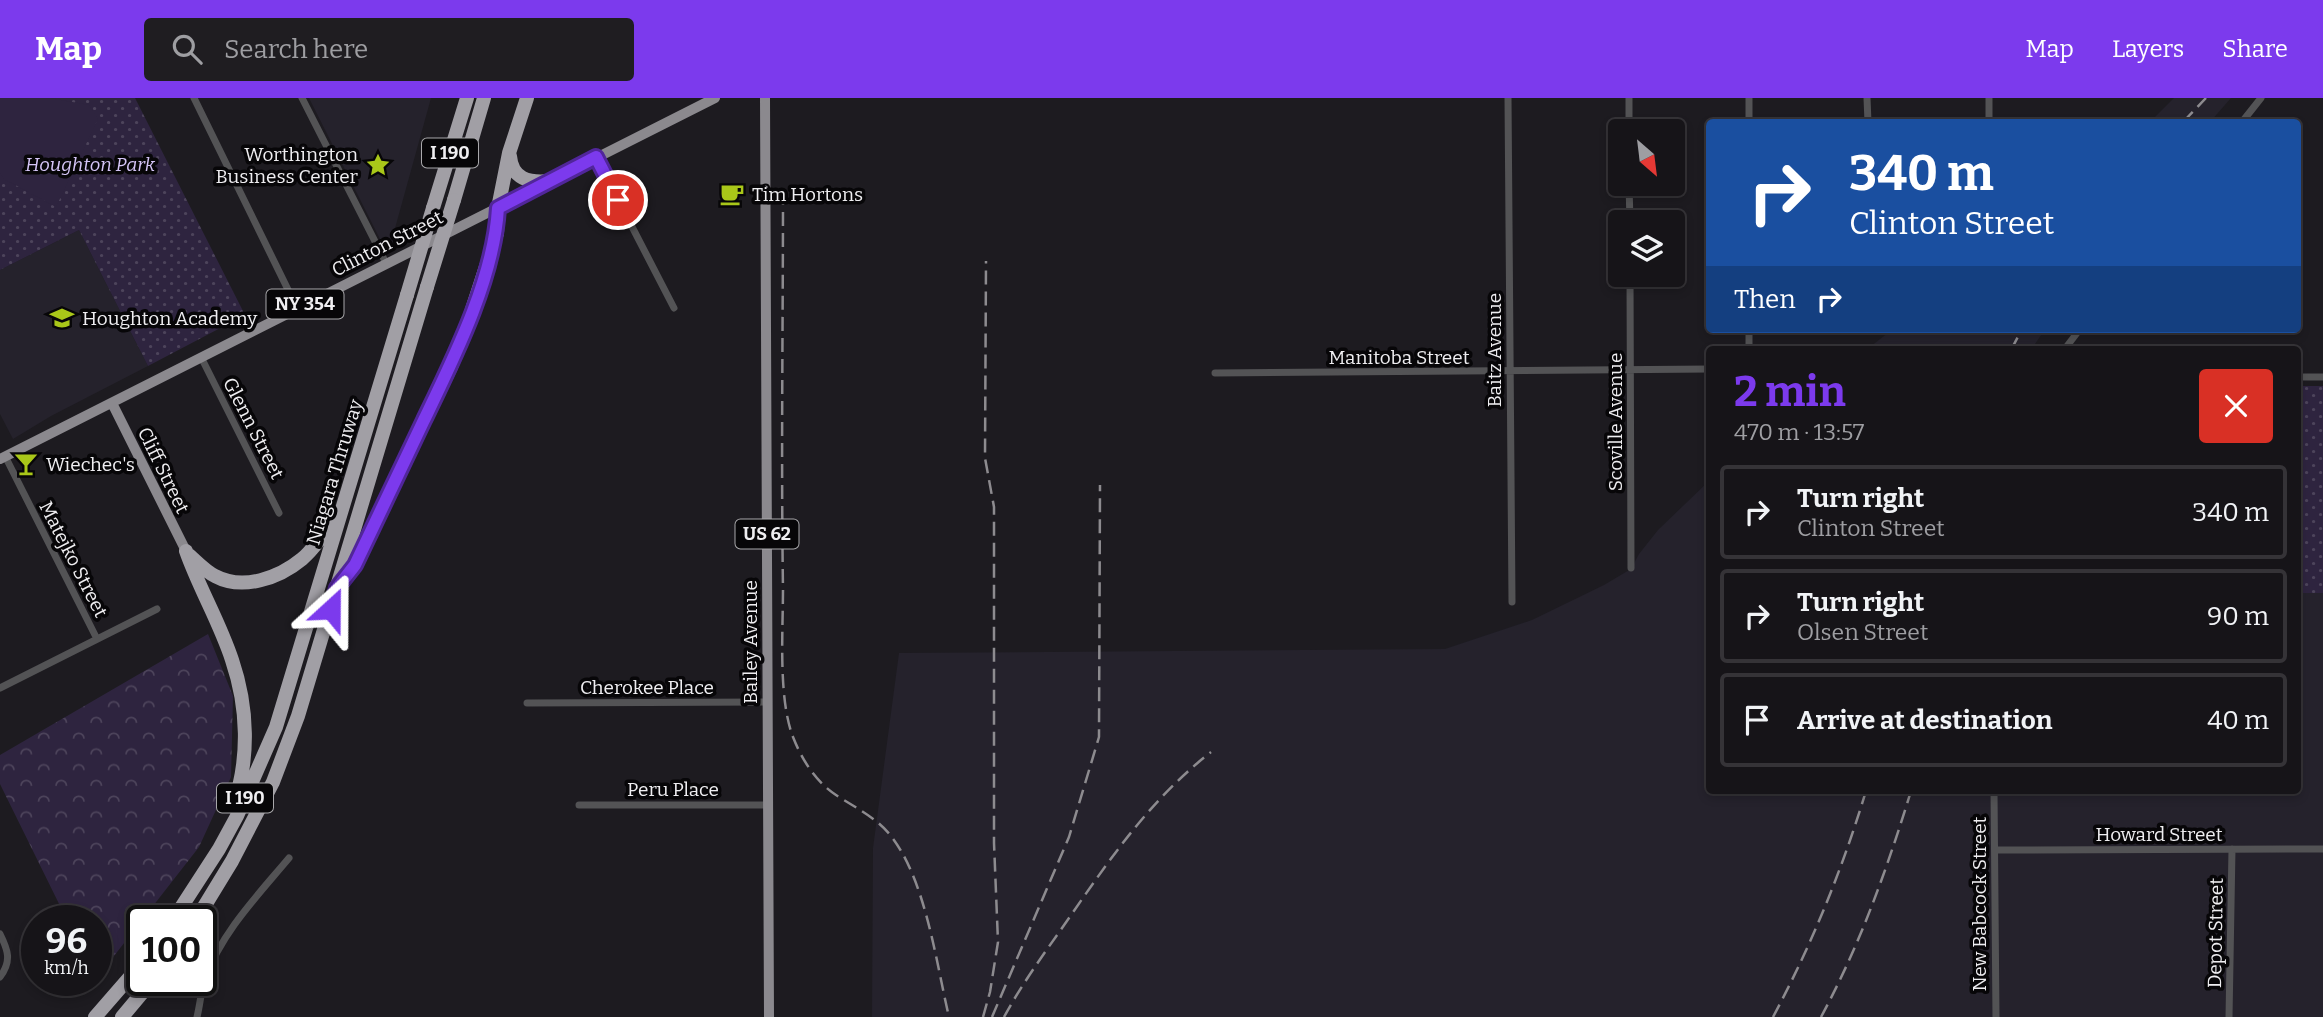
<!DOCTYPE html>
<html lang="en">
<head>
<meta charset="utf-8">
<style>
	:root { --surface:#161418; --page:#1f1d21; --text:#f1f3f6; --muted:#9e9ea2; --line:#353337; --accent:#7c3aed }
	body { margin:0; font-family:Bitter,serif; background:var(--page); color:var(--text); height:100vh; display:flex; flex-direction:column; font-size:26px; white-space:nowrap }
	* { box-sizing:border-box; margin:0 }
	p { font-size:23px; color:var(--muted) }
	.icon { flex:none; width:38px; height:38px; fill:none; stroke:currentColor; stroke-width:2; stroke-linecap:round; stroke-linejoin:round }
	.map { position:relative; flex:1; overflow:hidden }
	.side { position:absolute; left:1706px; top:248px; width:595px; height:448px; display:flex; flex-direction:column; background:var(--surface); border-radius:7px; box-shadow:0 4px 10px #0003,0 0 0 2px var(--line) }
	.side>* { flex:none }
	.guide { position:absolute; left:1706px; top:21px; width:595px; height:214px; border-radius:7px; box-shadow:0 4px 10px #0003,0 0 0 2px var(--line); background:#1a4fa0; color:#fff; overflow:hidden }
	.needle { width:46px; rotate:152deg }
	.controls { position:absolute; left:1608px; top:21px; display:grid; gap:14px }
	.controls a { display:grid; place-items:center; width:77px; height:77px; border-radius:7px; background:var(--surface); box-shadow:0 4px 10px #0003,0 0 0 2px var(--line); font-size:35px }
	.speed { position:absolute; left:21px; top:807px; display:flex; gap:14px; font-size:35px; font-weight:700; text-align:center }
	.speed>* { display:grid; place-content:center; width:91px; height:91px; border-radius:50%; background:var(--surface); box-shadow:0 4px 10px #0003,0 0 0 2px var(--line); line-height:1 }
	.speed small { font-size:18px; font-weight:400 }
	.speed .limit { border:4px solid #111; border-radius:10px; background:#fff; color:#111 }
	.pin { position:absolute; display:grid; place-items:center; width:60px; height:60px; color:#fff; margin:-30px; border:4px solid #fff; border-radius:50%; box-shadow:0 2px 7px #0007 }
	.me { position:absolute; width:77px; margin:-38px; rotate:24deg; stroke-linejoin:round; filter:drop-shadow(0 0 5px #0008) }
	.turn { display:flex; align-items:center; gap:24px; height:147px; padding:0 28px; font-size:32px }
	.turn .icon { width:91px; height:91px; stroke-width:2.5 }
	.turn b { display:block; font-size:49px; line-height:60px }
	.then { display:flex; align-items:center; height:66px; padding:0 28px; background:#0003; gap:14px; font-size:26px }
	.round { display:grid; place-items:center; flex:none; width:74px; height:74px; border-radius:7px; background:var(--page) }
	.head { display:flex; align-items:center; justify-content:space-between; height:119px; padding:0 28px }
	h1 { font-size:42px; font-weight:700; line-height:52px; color:var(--accent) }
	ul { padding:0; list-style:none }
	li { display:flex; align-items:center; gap:21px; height:94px; margin:0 14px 10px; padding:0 14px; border:4px solid var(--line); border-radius:7px }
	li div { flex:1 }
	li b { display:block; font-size:26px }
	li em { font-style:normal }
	header { display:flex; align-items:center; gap:42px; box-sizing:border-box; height:98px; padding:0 35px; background:var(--accent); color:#fff }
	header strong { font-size:33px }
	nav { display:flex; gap:38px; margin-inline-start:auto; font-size:24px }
	.search { width:490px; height:63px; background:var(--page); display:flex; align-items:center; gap:18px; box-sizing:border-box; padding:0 24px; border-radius:7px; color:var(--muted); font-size:26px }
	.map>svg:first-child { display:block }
	.built { fill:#25222c }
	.green { fill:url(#green-dots) }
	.forest { fill:url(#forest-crowns) }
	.pitch { fill:#2e243f }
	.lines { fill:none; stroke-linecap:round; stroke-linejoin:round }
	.minor { stroke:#535355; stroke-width:7 }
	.primary { stroke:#8b898e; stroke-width:10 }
	.motorway { stroke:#a19fa5; stroke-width:14 }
	.rail { stroke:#8d8b8f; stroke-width:2.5; stroke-dasharray:14 7; stroke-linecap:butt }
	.motorway-bridge { stroke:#a19fa5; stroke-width:14 }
	.route-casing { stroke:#51269a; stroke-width:18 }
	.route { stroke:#7c3aed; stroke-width:12 }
	.labels { text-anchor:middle; stroke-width:7; stroke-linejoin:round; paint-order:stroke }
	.shield { fill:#070608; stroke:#a9a8ab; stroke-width:2 }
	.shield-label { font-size:18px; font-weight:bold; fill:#efeef1 }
	.poi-label { font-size:19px; fill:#efeef1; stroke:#070608; text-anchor:start }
	.park-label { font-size:19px; font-style:italic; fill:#d5c5f7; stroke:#070608 }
	.street-label { font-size:19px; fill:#efeef1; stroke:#070608 }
</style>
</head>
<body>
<header>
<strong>Map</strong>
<div class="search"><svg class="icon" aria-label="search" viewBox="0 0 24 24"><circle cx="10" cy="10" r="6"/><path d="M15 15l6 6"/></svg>Search here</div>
<nav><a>Map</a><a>Layers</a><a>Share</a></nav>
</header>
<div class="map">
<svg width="2323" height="919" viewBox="0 0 2323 919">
	<defs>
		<pattern id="green-dots" width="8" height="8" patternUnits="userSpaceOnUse" patternTransform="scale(1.75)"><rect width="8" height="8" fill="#2e243f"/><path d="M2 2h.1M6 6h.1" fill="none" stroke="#4d445b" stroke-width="1.8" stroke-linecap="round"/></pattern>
		<pattern id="forest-crowns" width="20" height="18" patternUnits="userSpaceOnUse" patternTransform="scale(1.75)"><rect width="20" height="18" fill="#2e243f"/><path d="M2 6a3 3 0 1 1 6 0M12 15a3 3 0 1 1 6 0" fill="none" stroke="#4d445b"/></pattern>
	</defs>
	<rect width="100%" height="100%" fill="#1d1b20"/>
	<!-- built -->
	<path class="built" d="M309 0H431L394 134 397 145 385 151Z
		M2174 0H2231L2210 24H2150Z
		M79 132 148 268 51 318 13 341 0 316V172Z
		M1893 231H2045L2031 252H1866Z
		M1710 382V693H2298V495H2323V919H872L873 750 899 555 1445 551 1532 522 1604 487 1631 471 1639 456 1658 432Z"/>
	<!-- green -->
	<path class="green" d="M0 0H135L245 217 148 268 79 132 0 172Z
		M2298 288H2323V495H2298Z"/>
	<!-- forest -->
	<path class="forest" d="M208 536 233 598 231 679 199 749 96 881V822H67L0 686V657Z"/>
	<!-- pitch -->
	<path class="pitch" d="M0 0H50L89 7 98 21 56 109 4 81 0 75Z"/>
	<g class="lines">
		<!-- minor -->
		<path class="minor" d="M194 0 297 210
			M302 0 386 165
			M1508 0 1512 504
			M1629 0V33
			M1749 0V24
			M1867 0 1868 24
			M1989 0V24
			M2242 24 2261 0
			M596 59 674 210
			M1629 86 1630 124
			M1630 177 1631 470
			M1749 231V252
			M2064 252 2080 231
			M201 259 279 415
			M1215 275 1710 271
			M2298 279H2323
			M5 358 97 541
			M0 590 157 511
			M527 605 768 604
			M1994 693 1996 919
			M579 707H768
			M1995 752 2323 751
			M0 836C8 852 12 863 0 879
			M197 919C200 907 201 893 205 881 221 835 258 797 289 760
			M2229 919 2232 751"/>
		<!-- primary -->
		<path class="primary" d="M765 0 769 919
			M112 305 186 453
			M0 361 715 0"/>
		<!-- motorway -->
		<path class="motorway" d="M510 58C512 81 529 85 549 83
			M454 102 484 0
			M433 110 467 0
			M186 453C199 490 220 525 232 562 248 609 250 661 233 709
			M189 457C197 464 205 473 215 478 243 493 279 480 302 461 316 449 326 432 336 417
			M344 480 354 467 451 269 467 227 497 135 498 110 509 55 527 0
			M173 822 219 751 237 718 276 629 407 197
			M196 822 232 763 273 684 298 618 427 189
			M95 919 142 865
			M122 919 153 882"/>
		<!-- rail -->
		<path class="rail" d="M2183 24 2206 0
			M783 93C783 225 781 358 783 491 783 533 778 600 793 639 802 662 816 684 836 697 856 710 877 720 891 738 926 783 936 864 949 919
			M2011 252 2022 231
			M983 919 990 894 998 844 994 745V409L985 360 986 163
			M992 919 1069 739 1099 639 1100 387
			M1004 919C1023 884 1046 853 1069 820 1112 758 1151 701 1211 654
			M1773 919C1812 846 1842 772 1866 693
			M1821 919C1860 847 1887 771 1911 693"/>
		<!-- motorway-bridge -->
		<path class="motorway-bridge" d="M427 189 454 102
			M407 197 433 110"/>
	</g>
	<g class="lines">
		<!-- route casing -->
		<g class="route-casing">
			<path id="route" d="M331 511 337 490 355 467C378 418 401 370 424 322 455 258 494 180 498 110L596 59 618 102"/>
		</g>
		<!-- route -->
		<use href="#route" class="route"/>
	</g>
	<!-- icons -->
	<defs>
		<g id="sight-bare" transform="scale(1.89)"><path d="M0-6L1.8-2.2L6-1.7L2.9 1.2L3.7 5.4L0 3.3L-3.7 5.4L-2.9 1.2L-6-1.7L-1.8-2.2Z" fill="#a9c719" stroke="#070608" stroke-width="2.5" paint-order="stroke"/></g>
		<g id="cafe-bare" transform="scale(1.89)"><path d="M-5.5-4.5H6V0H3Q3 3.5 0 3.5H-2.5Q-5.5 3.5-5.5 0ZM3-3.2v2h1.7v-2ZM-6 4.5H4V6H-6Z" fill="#a9c719" stroke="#070608" stroke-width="2.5" paint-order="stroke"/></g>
		<g id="school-bare" transform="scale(1.89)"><path d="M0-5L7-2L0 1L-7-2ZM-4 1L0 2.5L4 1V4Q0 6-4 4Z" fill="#a9c719" stroke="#070608" stroke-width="2.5" paint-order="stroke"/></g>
		<g id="bar-bare" transform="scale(1.89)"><path d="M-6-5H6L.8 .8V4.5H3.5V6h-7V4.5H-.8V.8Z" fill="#a9c719" stroke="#070608" stroke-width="2.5" paint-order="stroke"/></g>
	</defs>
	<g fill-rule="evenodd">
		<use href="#sight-bare" x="378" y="67"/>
		<use href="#cafe-bare" x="732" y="96"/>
		<use href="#school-bare" x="62" y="220"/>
		<use href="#bar-bare" x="26" y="366"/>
	</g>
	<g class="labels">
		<!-- shield labels -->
		<g class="shield">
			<rect x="422" y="40.5" width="56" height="29" rx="5"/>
			<rect x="266.5" y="191.5" width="77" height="29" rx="5"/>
			<rect x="735.5" y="421.5" width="63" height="29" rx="5"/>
			<rect x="217" y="685.5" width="56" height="29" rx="5"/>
		</g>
		<g class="shield-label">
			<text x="450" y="61">I 190</text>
			<text x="305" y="212">NY 354</text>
			<text x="767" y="442">US 62</text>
			<text x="245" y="706">I 190</text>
		</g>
		<!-- poi labels -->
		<g class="poi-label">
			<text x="358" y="63" text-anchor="end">Worthington<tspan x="358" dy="22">Business Center</tspan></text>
			<text x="752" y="103">Tim Hortons</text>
			<text x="82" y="227">Houghton Academy</text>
			<text x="46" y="373">Wiechec's</text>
		</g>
		<!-- park labels -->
		<g class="park-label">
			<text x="90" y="73">Houghton Park</text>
		</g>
		<!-- street labels -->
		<g class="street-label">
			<text transform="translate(387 145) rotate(-27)" y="7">Clinton Street</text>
			<text transform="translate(1494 252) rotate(-90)" y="7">Baitz Avenue</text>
			<text x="1399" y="266">Manitoba Street</text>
			<text transform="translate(1615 324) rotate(-90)" y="7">Scoville Avenue</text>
			<text transform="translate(254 330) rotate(63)" y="7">Glenn Street</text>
			<text transform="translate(164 372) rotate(64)" y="7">Cliff Street</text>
			<text transform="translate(334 374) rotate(-73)" y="7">Niagara Thruway</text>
			<text transform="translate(74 461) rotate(63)" y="7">Matejko Street</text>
			<text transform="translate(750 544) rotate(-90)" y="7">Bailey Avenue</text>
			<text x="647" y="596">Cherokee Place</text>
			<text x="673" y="698">Peru Place</text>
			<text x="2159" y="743">Howard Street</text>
			<text transform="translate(1979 806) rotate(-90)" y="7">New Babcock Street</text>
			<text transform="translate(2215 835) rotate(-89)" y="7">Depot Street</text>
		</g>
	</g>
</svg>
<div class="controls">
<a><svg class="needle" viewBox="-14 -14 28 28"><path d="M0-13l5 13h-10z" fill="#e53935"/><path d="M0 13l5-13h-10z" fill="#9e9ea2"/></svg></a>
<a><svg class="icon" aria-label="layers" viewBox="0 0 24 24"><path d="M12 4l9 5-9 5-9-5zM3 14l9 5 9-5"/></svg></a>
</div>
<div class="speed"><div>96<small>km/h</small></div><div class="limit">100</div></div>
<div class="pin" style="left:618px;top:102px;background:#d93025"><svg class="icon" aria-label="arrive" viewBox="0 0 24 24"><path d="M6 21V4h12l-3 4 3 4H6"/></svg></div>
<svg class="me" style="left:331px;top:511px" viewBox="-20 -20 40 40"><path d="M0-17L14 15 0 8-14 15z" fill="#7c3aed" stroke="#fff" stroke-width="4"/></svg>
<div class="guide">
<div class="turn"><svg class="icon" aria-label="right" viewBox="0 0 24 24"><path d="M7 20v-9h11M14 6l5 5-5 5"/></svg><div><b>340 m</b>Clinton Street</div></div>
<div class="then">Then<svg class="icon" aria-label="right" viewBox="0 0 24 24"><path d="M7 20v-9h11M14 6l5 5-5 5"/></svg></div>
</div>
<section class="side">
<div class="head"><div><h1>2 min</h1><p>470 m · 13:57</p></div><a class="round" style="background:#d93025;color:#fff"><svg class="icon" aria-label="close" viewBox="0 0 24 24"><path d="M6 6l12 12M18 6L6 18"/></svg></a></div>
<ul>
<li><svg class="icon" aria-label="right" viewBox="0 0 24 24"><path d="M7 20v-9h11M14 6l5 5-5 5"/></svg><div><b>Turn right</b><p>Clinton Street</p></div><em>340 m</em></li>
<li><svg class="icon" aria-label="right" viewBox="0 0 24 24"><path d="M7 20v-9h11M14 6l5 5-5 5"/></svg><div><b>Turn right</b><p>Olsen Street</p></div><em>90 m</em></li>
<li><svg class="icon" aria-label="arrive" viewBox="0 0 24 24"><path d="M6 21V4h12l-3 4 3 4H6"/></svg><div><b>Arrive at destination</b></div><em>40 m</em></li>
</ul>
</section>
</div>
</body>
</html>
